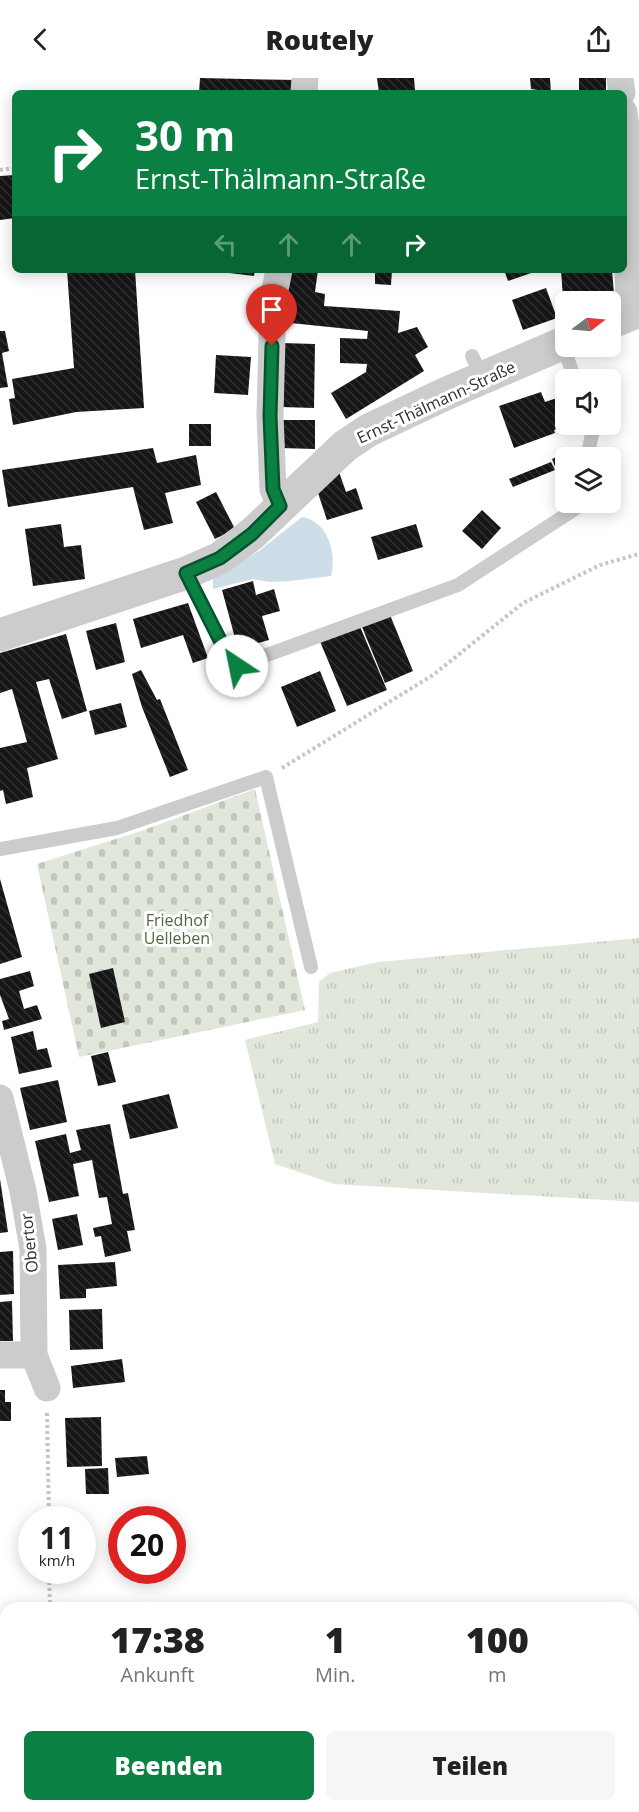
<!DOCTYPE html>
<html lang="de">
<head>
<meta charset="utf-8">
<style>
	:root { --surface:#fff; --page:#f6f6f6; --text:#222; --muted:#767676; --accent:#0b8043 }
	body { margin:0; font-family:"Open Sans",sans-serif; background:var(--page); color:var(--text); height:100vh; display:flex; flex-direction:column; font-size:22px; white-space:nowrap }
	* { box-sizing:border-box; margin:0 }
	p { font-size:20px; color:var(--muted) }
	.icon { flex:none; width:33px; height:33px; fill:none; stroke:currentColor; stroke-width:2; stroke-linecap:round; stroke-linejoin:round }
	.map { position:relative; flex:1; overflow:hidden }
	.drawer { position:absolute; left:0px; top:1524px; width:639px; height:210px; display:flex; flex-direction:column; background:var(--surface); border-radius:18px 18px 0 0; box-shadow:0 3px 15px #0003 }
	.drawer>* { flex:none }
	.top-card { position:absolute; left:12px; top:12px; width:615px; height:183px; border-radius:9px; box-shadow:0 3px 15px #0003; background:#0b8043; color:#fff; overflow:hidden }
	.needle { width:39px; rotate:74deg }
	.tools { position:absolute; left:555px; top:213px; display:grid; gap:12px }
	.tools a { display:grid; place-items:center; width:66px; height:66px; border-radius:9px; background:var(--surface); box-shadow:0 3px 15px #0003; font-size:30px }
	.speed { position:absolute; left:18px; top:1428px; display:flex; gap:12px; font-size:30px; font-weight:700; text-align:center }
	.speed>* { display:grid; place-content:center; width:78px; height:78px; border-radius:50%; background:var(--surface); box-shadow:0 3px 15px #0003; line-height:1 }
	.speed small { font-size:15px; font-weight:400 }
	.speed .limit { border:9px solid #d22; background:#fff; color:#111 }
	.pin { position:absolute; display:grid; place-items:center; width:51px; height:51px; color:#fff; margin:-62px -26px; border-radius:50% 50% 50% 0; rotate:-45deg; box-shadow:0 0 6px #0007 }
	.pin .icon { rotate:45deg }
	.me { position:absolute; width:66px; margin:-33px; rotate:326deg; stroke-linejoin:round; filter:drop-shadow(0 0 4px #0008) }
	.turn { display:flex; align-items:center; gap:21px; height:126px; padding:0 24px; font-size:27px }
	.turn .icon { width:78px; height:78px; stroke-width:2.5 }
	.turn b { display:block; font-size:42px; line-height:51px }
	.lanes { display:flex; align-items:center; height:57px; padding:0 24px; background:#0003; justify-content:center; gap:30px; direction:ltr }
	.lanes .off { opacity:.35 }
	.eta { display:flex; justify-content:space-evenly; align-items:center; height:102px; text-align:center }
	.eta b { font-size:36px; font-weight:800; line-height:42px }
	.button { display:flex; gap:12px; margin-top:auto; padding:12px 24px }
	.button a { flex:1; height:69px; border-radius:9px; background:var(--accent); color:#fff; font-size:24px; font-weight:800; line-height:69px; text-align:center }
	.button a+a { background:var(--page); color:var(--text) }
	header { display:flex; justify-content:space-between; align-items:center; height:78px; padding:0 24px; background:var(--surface); font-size:27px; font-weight:800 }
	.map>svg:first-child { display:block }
	.grass { fill:url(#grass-tufts) }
	.cemetery { fill:url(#cemetery-stones) }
	.water { fill:#cddee8 }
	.building { fill:url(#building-back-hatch) }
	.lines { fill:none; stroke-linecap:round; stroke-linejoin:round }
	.path { stroke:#c6c6c6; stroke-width:4; stroke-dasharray:3 3; stroke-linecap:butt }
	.service { stroke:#ccc; stroke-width:14 }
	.minor { stroke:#ccc; stroke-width:27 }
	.tertiary { stroke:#ccc; stroke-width:33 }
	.route-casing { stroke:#07532c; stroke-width:15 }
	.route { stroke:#0b8043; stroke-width:10 }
	.labels { text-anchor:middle; stroke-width:6; stroke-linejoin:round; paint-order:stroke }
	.street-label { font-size:16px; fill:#2f2f2f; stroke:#fff }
	.park-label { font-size:16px; fill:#536642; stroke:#fff }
</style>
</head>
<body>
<header><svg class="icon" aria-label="back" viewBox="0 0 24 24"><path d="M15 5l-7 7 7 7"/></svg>Routely<svg class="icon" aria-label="share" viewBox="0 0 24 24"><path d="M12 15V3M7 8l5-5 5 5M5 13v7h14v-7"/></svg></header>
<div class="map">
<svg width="639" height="1734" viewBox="0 0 639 1734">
	<defs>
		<pattern id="grass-tufts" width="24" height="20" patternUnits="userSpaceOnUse" patternTransform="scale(1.5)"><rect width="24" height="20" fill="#e2e7dc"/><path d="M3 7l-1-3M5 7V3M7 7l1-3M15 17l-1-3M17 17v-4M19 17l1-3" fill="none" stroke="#c2c6bd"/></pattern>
		<pattern id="cemetery-stones" width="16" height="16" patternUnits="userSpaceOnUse" patternTransform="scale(1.5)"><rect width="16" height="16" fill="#e2e7dc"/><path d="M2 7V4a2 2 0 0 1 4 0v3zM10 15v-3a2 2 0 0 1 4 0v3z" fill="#c2c6bd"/></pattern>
		<pattern id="building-back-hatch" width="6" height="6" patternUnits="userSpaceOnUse" patternTransform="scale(1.5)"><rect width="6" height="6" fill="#161616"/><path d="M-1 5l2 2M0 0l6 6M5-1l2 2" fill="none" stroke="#303030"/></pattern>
	</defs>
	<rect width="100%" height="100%" fill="#fff"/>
	<!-- grass -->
	<path class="grass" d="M639 860V1124L334 1106 275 1086 245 962 318 944 319 904 330 895 378 884Z"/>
	<!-- cemetery -->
	<path class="cemetery" d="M255 711 305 932 79 979 37 786 141 753Z"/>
	<!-- water -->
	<path class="water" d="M302 439C328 443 337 475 331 498L290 503 269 504 253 501 213 511V501L259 473Z"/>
	<!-- building -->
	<path class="building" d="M200 0 296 2 295 15H199Z
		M377 0H414L415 12 379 15Z
		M530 0H550L551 15H539L538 12 531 11Z
		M579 0H606V15H579Z
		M15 97V140L0 142V98Z
		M67 192H135L144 330 76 334 13 347 9 321 15 320 12 301 74 290Z
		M221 192H255L254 198 221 194Z
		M287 192H318L315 214 325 216 324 228 400 233 398 255 417 249 428 269 415 277 424 293 346 341 331 315 366 294 367 286 340 285V260L367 261 368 253 281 244Z
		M375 192H392L391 207 375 206Z
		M504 192H540L508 203Z
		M561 192H612L614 216 563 220Z
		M546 210 557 240 523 252 512 222Z
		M0 253H5L9 273 2 275 8 309 0 310Z
		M282 265 315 266 314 330 281 329Z
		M216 277 251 279 248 317 214 315Z
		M541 314 545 324 566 317V348L554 352 555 355 514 370 499 328Z
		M280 342H315V371L280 370Z
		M189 346H211V368H189Z
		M153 370 157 385 196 377 201 407 165 415 173 445 144 452 133 409 8 429 2 392Z
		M563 376 566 391 557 394 552 381Z
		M551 384 555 392 513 409 509 401Z
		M339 394 346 414 356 410 363 431 327 442 316 409Z
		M216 414 235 451 215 461 196 424Z
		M482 432 501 450 482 471 462 453Z
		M61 446 64 469 81 467 85 501 33 508 25 451Z
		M416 446 423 469 378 482 371 459Z
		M253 503 256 517 274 511 280 533 262 538 269 562 238 571 222 512Z
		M188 525 208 580 193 585 183 557 141 570 133 541Z
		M390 537 413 593 385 605 362 549Z
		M358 544 387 612 347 628 319 561Z
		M116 545 125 584 96 592 86 553Z
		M66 556 87 633 62 641 49 601 36 604 58 681 27 690 33 719 6 726 3 712 0 713V670L27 664 12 611 0 615V575Z
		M141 592 157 622 160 621 188 692 170 699 142 629 132 596Z
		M320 593 336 633 297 649 281 609Z
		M121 625 127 649 95 657 89 633Z
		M0 801 22 879 0 886Z
		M113 890 125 944 101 950 89 896Z
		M30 893 34 908 19 913 24 931 37 927 42 941 4 952 2 943 9 941 0 917V901Z
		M33 953 37 972 47 970 52 989 19 996 11 959Z
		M108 974 116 1004 98 1008 91 978Z
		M58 1002 67 1044 30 1052 20 1010Z
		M169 1016 178 1050 130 1061 122 1027Z
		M110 1046 123 1116 128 1115 135 1152 127 1153 131 1173 105 1179 101 1158 95 1159 93 1150 112 1146 107 1119 99 1120 92 1082 73 1086 79 1118 49 1124 35 1063 66 1056 70 1075 81 1072 76 1052Z
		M0 1101 8 1154 0 1155Z
		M77 1136 83 1167 58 1172 52 1141Z
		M13 1173 14 1216 0 1217V1174Z
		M115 1184 117 1208 86 1211V1220L60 1221 58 1187Z
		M12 1223 13 1263H0V1224Z
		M102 1231 103 1271 70 1272 69 1232Z
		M122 1281 125 1304 73 1310 71 1288Z
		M0 1312H5V1324H11V1343H0Z
		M101 1339 102 1388 67 1389 65 1340Z
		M147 1378 149 1396 117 1399 115 1380Z
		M108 1390 109 1416H86L85 1391Z"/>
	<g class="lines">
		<!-- path -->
		<path class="path" d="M0 92 15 90
			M282 690 433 597 523 525 600 487 639 476
			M47 1335 49 1442
			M49 1492 50 1530
			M51 1728V1734"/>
		<!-- service -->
		<path class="service" d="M562 265 575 302
			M472 278 483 300
			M587 380 593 351 592 346
			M186 495 224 570 237 588 458 507 575 431 577 424
			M0 771 117 750 266 699 311 889"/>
		<!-- minor -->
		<path class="minor" d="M620 0 622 15
			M304 15 305 0
			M624 34 627 57 626 134 629 223 633 235
			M279 192 273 222 270 337 273 411 280 428
			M0 1020 23 1113 33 1171 34 1277 47 1310
			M0 1277H34"/>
		<!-- tertiary -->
		<path class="tertiary" d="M610 245 639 233
			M0 557 186 495 220 480 252 456 345 368 369 352 445 316 566 264"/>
	</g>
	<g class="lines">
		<!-- route casing -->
		<g class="route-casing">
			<path id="route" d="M237 588 224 570 186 495 220 480 252 456 280 428 273 411 270 338 272 268"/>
		</g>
		<!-- route -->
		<use href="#route" class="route"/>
	</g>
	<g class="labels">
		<!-- street labels -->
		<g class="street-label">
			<text transform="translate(436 324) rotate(-25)" y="6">Ernst-Thälmann-Straße</text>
			<text transform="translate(29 1165) rotate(-96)" y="6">Obertor</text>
		</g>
		<!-- park labels -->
		<g class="park-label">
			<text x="177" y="848">Friedhof<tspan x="177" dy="18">Uelleben</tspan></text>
		</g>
	</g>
</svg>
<div class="tools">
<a><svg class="needle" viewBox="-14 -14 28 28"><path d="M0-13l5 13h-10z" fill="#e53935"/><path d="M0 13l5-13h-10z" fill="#767676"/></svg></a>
<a><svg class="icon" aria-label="sound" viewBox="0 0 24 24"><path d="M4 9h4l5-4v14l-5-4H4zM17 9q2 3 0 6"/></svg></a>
<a><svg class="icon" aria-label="layers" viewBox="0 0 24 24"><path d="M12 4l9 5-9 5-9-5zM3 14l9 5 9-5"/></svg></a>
</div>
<div class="speed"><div>11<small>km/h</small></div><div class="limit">20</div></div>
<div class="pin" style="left:272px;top:268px;background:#d93025"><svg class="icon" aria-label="arrive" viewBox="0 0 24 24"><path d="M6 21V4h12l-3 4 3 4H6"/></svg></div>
<svg class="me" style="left:237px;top:588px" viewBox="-20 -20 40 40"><circle r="19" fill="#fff"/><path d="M0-13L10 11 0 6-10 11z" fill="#0b8043"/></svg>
<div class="top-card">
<div class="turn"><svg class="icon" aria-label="right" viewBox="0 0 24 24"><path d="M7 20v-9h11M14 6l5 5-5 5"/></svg><div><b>30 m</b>Ernst-Thälmann-Straße</div></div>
<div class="lanes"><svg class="icon off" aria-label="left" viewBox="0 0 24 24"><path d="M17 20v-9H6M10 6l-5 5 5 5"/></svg><svg class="icon off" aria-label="ahead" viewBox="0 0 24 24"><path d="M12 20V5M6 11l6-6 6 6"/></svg><svg class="icon off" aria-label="ahead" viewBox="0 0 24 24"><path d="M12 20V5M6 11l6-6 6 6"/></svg><svg class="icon" aria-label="right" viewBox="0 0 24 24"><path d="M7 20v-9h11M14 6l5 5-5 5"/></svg></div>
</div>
<section class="drawer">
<div class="eta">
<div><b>17:38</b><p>Ankunft</p></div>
<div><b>1</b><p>Min.</p></div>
<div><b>100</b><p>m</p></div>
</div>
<div class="button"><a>Beenden</a><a>Teilen</a></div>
</section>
</div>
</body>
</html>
